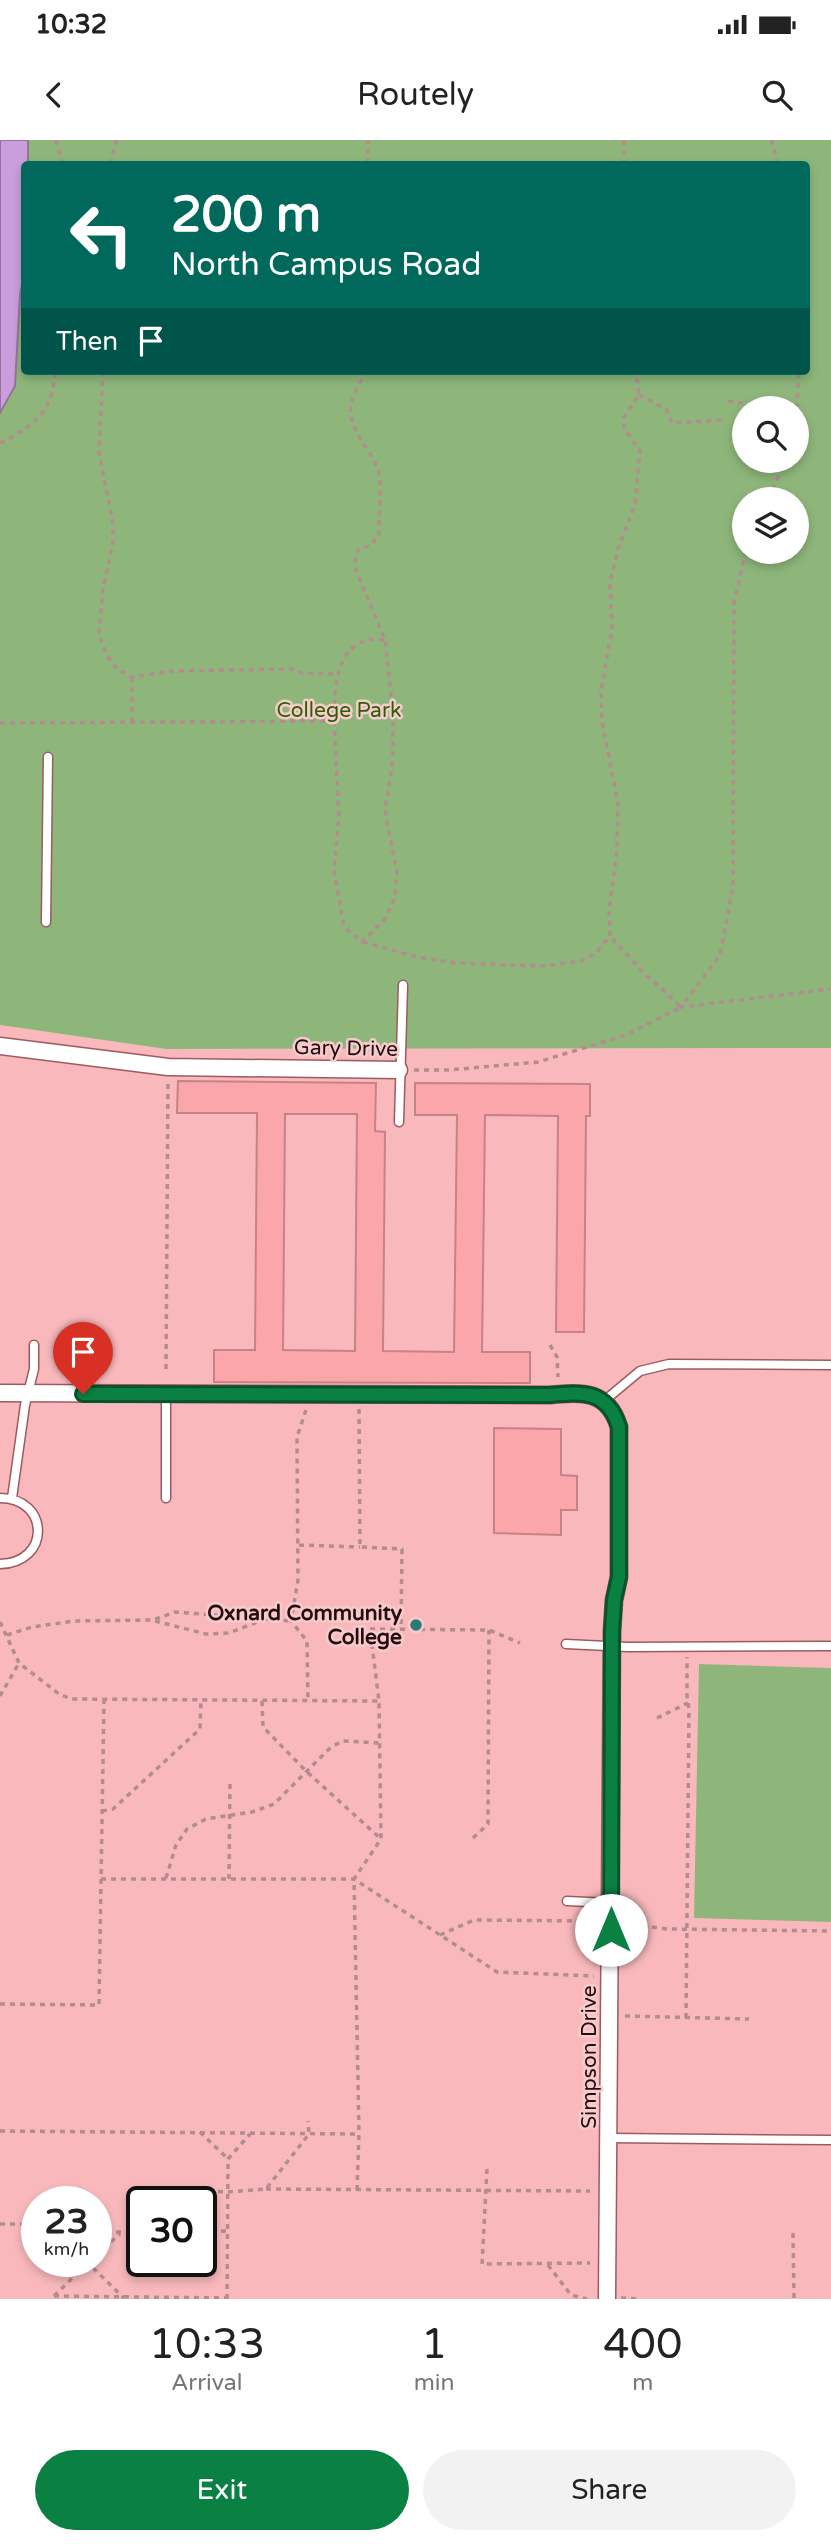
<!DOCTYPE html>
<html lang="en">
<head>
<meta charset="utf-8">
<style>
	:root { --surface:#fff; --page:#f2f2f2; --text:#222; --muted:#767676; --accent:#0b8043 }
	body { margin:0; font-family:"Varela Round",sans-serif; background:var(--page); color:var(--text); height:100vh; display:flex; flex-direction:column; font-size:26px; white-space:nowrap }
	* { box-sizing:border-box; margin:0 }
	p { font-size:23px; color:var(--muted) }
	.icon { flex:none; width:38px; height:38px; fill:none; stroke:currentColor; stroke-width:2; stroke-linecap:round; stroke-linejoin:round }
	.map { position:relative; height:2159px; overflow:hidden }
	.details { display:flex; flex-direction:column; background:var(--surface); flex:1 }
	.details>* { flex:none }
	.guide { position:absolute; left:21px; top:21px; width:789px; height:214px; border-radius:7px; box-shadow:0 4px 10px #0003; background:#00695c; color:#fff; overflow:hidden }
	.tools { position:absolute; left:732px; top:256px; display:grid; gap:14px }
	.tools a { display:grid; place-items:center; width:77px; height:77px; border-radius:50%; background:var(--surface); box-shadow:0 4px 10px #0003; font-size:35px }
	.speed { position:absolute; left:21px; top:2046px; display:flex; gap:14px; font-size:35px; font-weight:700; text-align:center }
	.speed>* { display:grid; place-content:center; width:91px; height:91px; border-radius:50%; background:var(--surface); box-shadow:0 4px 10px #0003; line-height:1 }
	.speed small { font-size:18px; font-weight:400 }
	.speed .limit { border:4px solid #111; border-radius:10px; background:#fff; color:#111 }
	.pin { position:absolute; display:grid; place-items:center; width:60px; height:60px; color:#fff; margin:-72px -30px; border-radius:50% 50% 50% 0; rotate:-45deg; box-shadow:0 0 7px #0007 }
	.pin .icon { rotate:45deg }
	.me { position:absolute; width:77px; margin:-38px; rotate:0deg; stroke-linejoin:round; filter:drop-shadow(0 0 5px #0008) }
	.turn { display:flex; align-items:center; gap:24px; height:147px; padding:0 35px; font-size:32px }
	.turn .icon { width:91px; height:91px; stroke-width:2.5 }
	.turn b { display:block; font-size:49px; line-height:60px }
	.then { display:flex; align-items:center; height:66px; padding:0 35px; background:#0003; gap:14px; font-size:26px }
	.eta { display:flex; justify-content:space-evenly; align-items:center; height:119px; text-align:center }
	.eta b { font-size:42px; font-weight:600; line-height:49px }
	.primary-button { display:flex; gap:14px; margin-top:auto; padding:14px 35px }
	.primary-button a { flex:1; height:80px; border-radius:42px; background:var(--accent); color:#fff; font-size:28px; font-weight:600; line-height:80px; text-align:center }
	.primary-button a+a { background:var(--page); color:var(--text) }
	.status { display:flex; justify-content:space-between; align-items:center; height:49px; padding:0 35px; background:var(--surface); direction:ltr }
	.status svg { height:19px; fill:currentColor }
	header { display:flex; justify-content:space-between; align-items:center; height:91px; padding:0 35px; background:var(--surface); font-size:32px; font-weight:600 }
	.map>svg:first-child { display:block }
	.built { fill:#f9b9bc; fill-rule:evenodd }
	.green { fill:#8eb67b; fill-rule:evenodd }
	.water { fill:#ca9edc; stroke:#98729e; stroke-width:2 }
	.building { fill:#faa6ab; stroke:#c68387; stroke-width:2; fill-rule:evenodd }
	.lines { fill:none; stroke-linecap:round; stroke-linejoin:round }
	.lane-casing { stroke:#9b5b60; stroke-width:11 }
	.street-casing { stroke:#9b5b60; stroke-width:19 }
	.path { stroke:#b28c8e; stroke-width:3.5; stroke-dasharray:5 5; stroke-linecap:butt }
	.lane { stroke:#fff; stroke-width:8 }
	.street { stroke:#fff; stroke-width:16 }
	.route-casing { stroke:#07532c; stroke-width:18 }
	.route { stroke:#0b8043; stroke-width:12 }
	.poi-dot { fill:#2e7778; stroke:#f7cbcc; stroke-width:2.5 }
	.labels { text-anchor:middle; stroke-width:5; stroke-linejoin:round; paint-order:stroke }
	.park-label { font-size:21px; fill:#2c5f00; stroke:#f7cbcc }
	.street-label { font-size:21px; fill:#250c0f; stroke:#f7cbcc }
	.poi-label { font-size:21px; font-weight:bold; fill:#250c0f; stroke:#f7cbcc; text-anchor:end }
</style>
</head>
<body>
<div class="status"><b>10:32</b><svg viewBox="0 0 49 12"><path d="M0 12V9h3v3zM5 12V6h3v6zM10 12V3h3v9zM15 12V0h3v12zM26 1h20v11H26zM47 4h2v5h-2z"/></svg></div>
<header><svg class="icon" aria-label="back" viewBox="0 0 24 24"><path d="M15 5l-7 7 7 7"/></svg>Routely<svg class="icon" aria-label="search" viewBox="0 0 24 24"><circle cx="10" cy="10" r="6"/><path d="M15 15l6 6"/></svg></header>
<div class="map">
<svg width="831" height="2159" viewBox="0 0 831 2159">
	<rect width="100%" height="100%" fill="#f7cbcc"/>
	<!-- built -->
	<path class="built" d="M0 885 166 909 831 908V2159H0ZM37 2062H96V2121H37ZM142 2062H201V2121H142Z"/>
	<!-- green -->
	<path class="green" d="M0 0H831V908L166 909 0 885ZM24 24H807V231H24ZM744 268H796V320H744ZM744 359H796V411H744Z
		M699 1524 831 1528V1782L694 1778Z"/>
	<!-- water -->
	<path class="water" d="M0 0H28V21L31 24H24V133L20 155 15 246 0 273Z"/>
	<!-- building -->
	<path class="building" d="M178 941 376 943 375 991 385 992 383 1211 454 1212 457 975H415V943L590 944V976H586L584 1192H556L558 976 485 975 482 1212H530V1243L214 1242V1210H255L257 973H177ZM285 974H357L355 1211 283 1210Z
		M494 1288 561 1289V1335L577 1336V1370H561V1395L494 1393Z"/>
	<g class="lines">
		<!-- lane casing -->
		<g class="lane-casing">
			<path id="lane" d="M46 782 48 617
				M399 982 403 845
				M166 1254V1358
				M604 1261 640 1231 669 1224 831 1225
				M0 1358C50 1358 51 1423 0 1424
				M12 1358 25 1265 34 1229V1205
				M566 1504 628 1507 831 1506
				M567 1761 610 1763
				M609 1998 831 2000"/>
		</g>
		<!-- street casing -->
		<g class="street-casing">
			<path id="street" d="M0 906 168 927 399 930
				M0 1253 550 1255C583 1251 608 1251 619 1287V1437L614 1460 612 1491 607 2159"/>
		</g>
		<!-- path -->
		<path class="path" d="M56 0 63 24
			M624 0V24
			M771 0 778 24
			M110 24 117 0
			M367 24 368 0
			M103 231 99 313 113 384V403L103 448 99 494 107 516 117 529 132 537 172 531 292 529 302 533 336 534
			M639 255 666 269 672 283 724 280
			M728 261 775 268
			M796 278 799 231
			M0 303C34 286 54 271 55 231
			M769 359 785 320
			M746 411 734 463 733 747 720 815 681 867 831 849
			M132 537V583
			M334 581 339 676 334 730 344 787 362 802 385 779 395 758 397 732 385 671 393 619V575L385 500 356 430 355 416 359 409 369 406 379 396C378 376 383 350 378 330 375 321 370 314 365 306 344 273 347 263 367 231
			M0 583 334 581C335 555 333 508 368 500 373 499 380 500 385 500
			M363 802 417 817 455 823 544 826 581 821 596 813 610 796 609 772 617 710 618 663 602 582 601 552 612 488 610 443 618 409 635 365 640 311 624 288V277L639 255 636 231
			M414 930H449L538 922 626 895 681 867 641 830 610 796
			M550 1205 557 1217 558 1237
			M166 1229 168 941
			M359 1269 360 1407 402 1409 401 1488
			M306 1270 297 1297 298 1440 291 1481 307 1501 308 1561
			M299 1405 360 1407
			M155 1481 206 1494 229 1493 265 1479
			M0 1482 19 1523 59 1554 72 1559 379 1561
			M7 1495 32 1487 74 1481 153 1480 175 1472 291 1481
			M0 1556 19 1523
			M262 1561 263 1587 306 1631 381 1699
			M657 1578 688 1563
			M102 1671 113 1669 200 1589 201 1560
			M473 1698 488 1684 489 1490
			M166 1738 176 1705 187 1689 206 1679 252 1672 274 1664 331 1607 343 1601 380 1603
			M101 1739H354L497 1832 594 1836
			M229 1739 230 1640
			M652 1787 667 1789 831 1791
			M440 1795 474 1780 595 1781
			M0 1864 99 1865 104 1560
			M625 1876 749 1879
			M686 1878 689 1569 687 1557V1517
			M0 1991 359 1994
			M200 1992 228 2019
			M487 2029 482 2124 590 2123
			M266 2049 590 2051
			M188 2050 228 2052 266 2049 309 1994 308 1981
			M357 2050 359 1994 354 1739 381 1699 379 1561 370 1489 489 1490 520 1503
			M0 2084H37
			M96 2092H142
			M201 2092 227 2091
			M793 2093 794 2159
			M96 2115 120 2094
			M86 2121 124 2158
			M548 2125 571 2155 587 2159
			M54 2156 227 2158
			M54 2156 90 2121
			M621 2158 639 2159
			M227 2159 228 2019 250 1994"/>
		<!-- lane -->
		<use href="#lane" class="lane"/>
		<!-- street -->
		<use href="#street" class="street"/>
	</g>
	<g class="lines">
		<!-- route casing -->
		<g class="route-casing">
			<path id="route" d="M83 1254 550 1255C583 1251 608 1251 619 1287V1437L614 1460 612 1491 611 1790"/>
		</g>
		<!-- route -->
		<use href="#route" class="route"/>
	</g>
	<!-- markers -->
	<circle class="poi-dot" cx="416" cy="1485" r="7"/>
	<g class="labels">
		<!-- park labels -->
		<g class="park-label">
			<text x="339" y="577">College Park</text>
		</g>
		<!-- street labels -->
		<g class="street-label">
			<text transform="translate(346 908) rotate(1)" y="7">Gary Drive</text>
			<text transform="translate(589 1917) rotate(-90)" y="7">Simpson Drive</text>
		</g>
		<!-- poi labels -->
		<g class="poi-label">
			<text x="402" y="1480">Oxnard Community<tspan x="402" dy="24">College</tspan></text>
		</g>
	</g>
</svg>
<div class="tools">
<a><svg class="icon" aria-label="search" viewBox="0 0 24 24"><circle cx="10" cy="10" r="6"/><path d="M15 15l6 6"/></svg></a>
<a><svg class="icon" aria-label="layers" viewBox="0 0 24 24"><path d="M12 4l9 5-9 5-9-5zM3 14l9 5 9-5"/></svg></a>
</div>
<div class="speed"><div>23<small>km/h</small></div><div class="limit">30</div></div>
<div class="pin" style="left:83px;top:1254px;background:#d93025"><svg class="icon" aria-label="arrive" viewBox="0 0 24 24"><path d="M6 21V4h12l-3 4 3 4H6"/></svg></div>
<svg class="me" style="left:611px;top:1790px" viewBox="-20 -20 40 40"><circle r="19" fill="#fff"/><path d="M0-13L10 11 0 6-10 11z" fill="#0b8043"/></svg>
<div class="guide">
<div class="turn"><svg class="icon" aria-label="left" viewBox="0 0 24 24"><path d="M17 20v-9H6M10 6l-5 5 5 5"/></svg><div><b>200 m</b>North Campus Road</div></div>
<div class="then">Then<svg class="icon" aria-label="arrive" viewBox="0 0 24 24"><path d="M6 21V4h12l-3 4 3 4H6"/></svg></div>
</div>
</div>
<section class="details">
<div class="eta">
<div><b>10:33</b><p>Arrival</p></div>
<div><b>1</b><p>min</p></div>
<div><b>400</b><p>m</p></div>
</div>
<div class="primary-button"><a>Exit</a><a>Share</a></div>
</section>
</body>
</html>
